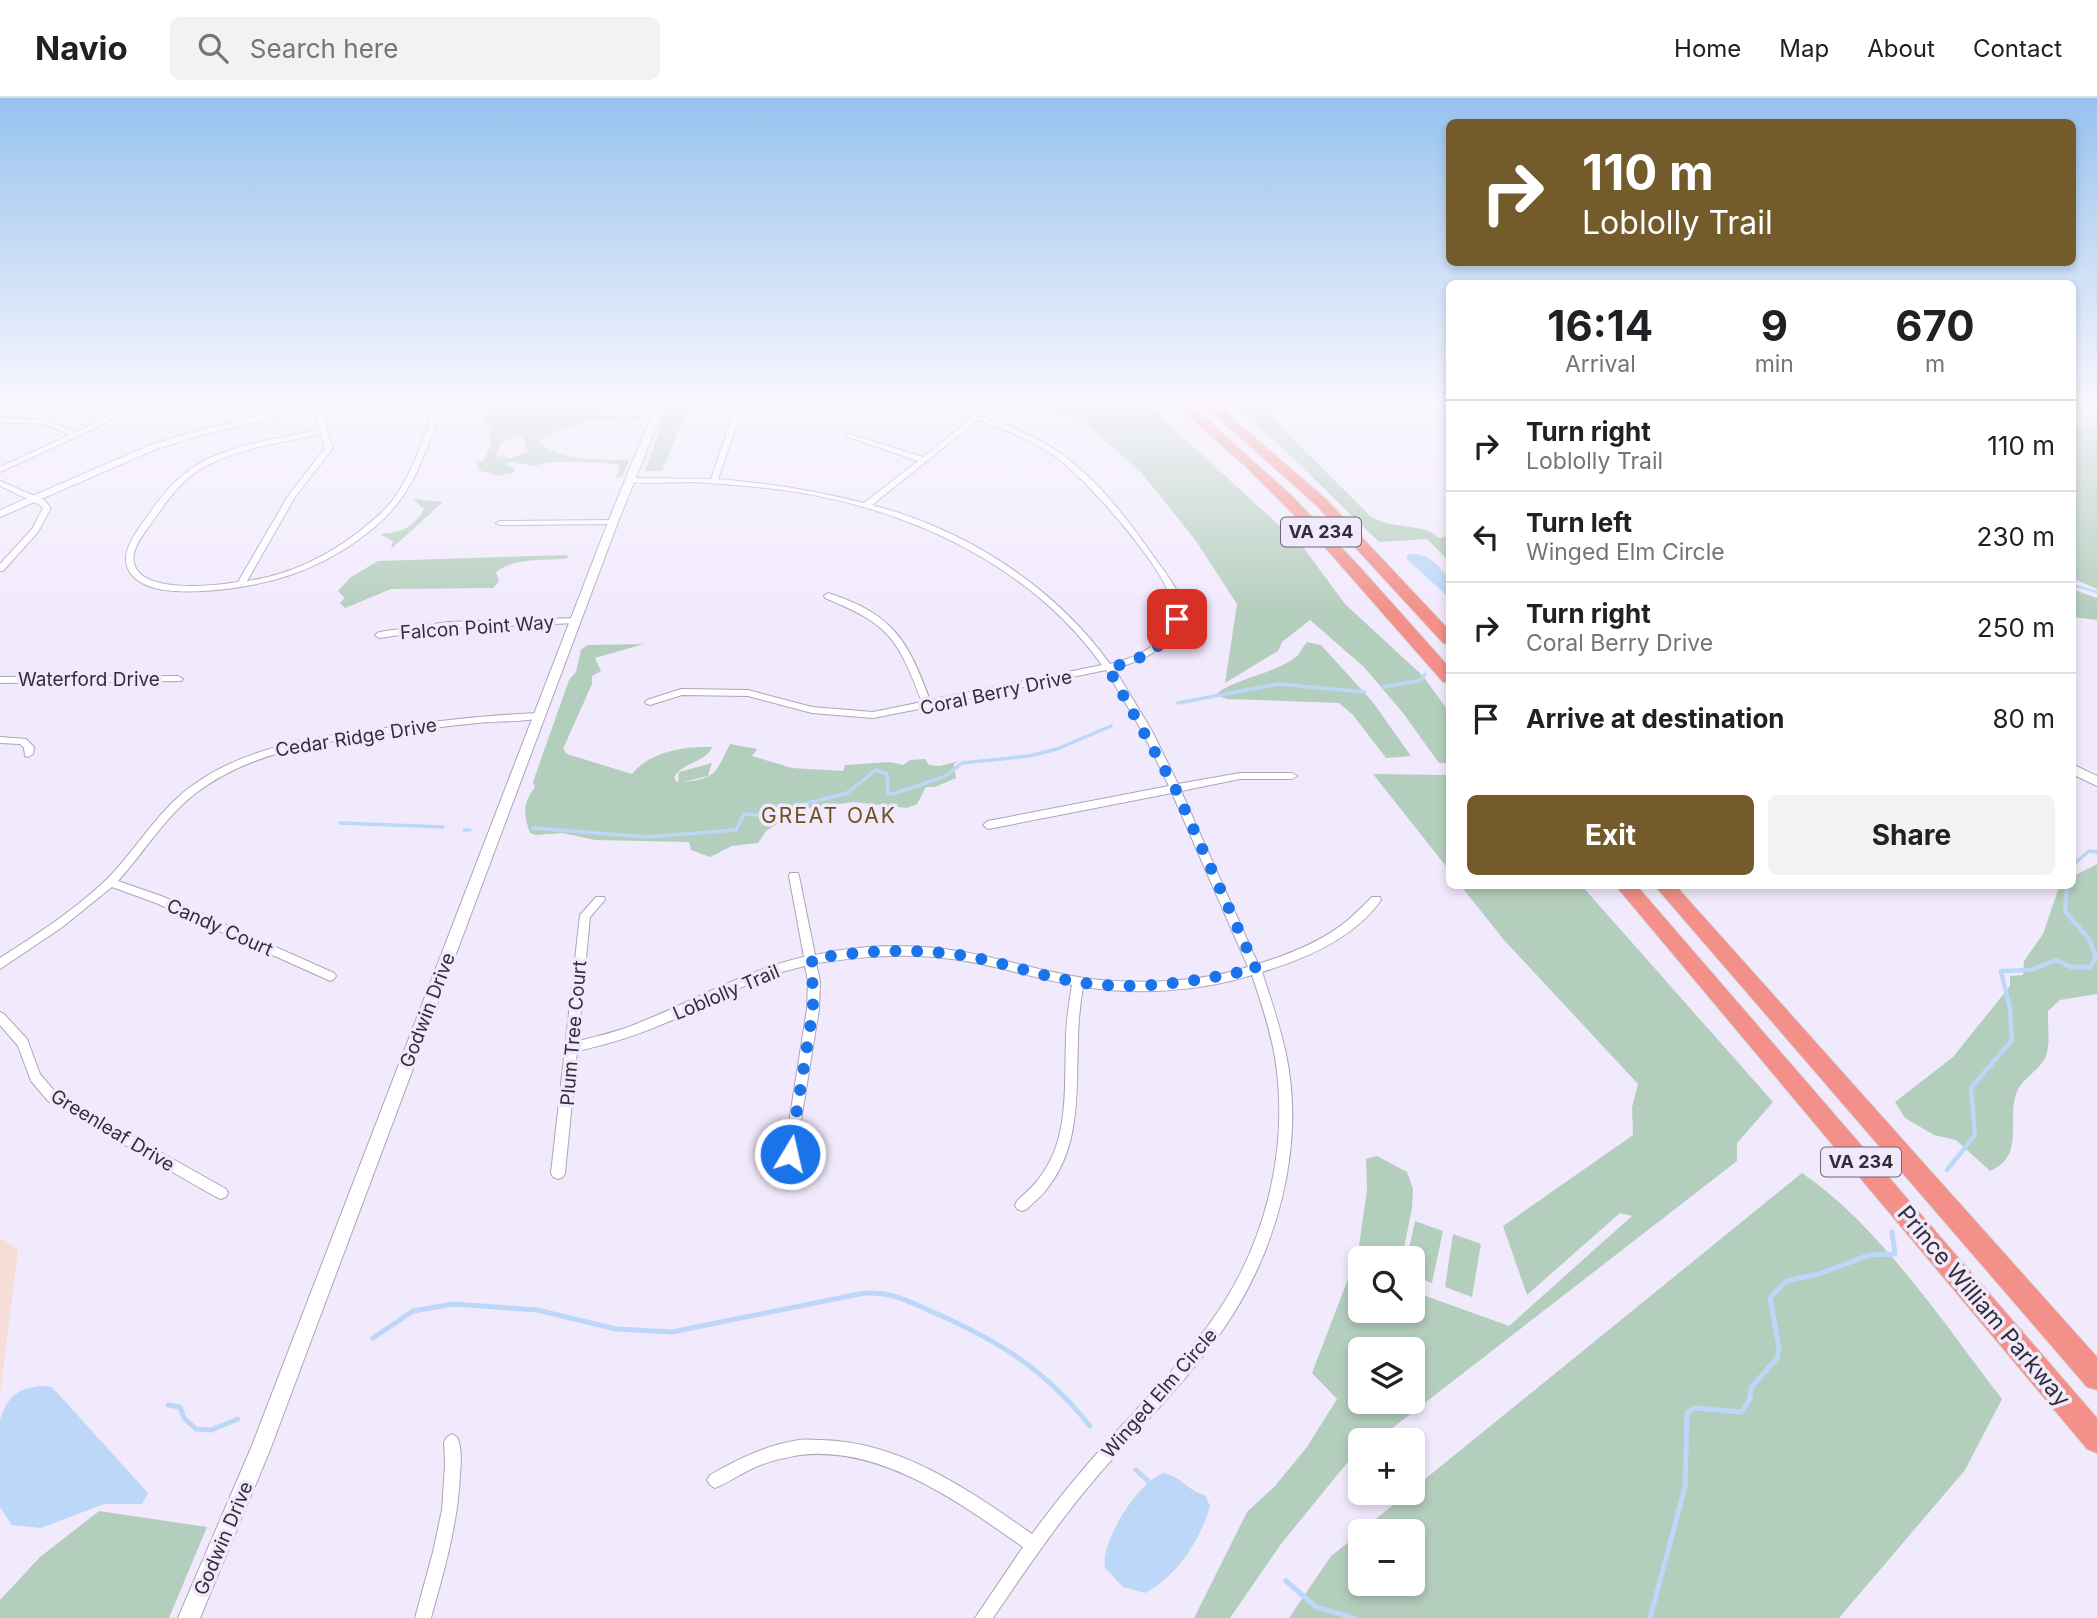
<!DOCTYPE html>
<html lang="en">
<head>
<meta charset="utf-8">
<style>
	:root { --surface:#fff; --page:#f2f2f2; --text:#202124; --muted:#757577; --line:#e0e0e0; --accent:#735b2b }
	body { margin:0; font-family:Inter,sans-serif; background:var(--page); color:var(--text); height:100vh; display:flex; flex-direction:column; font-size:26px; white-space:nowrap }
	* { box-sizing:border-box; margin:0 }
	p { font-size:23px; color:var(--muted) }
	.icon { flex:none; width:38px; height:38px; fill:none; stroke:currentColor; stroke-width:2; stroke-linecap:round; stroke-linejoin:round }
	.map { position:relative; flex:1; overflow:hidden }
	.drawer { position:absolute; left:1446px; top:182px; width:630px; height:609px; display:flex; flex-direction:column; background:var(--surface); border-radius:10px; box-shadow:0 4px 10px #0003 }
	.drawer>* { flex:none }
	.banner { position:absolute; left:1446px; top:21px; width:630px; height:147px; border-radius:10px; box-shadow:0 4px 10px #0003; background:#735b2b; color:#fff; overflow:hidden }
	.buttons { position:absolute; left:1348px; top:1148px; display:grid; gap:14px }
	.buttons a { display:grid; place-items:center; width:77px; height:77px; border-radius:10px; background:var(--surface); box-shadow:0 4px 10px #0003; font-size:35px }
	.pin { position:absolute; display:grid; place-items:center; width:60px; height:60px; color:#fff; margin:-30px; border-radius:14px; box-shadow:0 4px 10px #0006 }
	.me { position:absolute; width:77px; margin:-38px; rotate:9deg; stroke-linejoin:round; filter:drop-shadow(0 0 5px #0008) }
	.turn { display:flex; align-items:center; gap:24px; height:147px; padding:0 21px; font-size:32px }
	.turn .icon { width:91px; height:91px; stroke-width:2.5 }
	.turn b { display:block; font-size:49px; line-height:60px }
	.eta { display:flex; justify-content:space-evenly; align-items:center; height:119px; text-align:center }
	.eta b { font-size:42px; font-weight:700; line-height:49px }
	.button { display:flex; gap:14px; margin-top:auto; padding:14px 21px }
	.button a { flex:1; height:80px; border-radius:10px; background:var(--accent); color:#fff; font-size:28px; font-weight:700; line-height:80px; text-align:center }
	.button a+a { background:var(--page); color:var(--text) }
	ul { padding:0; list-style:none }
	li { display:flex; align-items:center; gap:21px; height:91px; padding:0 21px; border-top:2px solid var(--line) }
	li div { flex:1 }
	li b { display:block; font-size:26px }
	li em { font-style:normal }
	header { display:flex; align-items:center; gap:42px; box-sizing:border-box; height:98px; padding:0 35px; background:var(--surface); border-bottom:2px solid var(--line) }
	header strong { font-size:33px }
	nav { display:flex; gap:38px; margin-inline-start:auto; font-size:24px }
	.search { width:490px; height:63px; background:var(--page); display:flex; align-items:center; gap:18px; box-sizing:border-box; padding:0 24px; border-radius:10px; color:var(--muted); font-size:26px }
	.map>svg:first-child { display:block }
	.education { fill:#f7ddd8 }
	.green { fill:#b4cebd; fill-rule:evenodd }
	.water { fill:#bcd7f7 }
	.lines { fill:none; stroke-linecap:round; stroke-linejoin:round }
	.stream-far3 { stroke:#bcd7f7; stroke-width:2.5 }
	.stream-far2 { stroke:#bcd7f7; stroke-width:3.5 }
	.stream-far1 { stroke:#bcd7f7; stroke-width:4.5 }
	.stream { stroke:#bcd7f7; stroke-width:5 }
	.street-casing { stroke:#ada4ba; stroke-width:2 }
	.secondary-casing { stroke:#ada4ba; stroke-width:2 }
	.highway-casing { stroke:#d6d5d7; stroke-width:2 }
	.street { fill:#fff; fill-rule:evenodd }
	.secondary { fill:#fff; fill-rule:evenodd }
	.highway { fill:#f29089; fill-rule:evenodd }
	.route { stroke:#1a73e8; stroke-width:12; stroke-dasharray:0 21.6 }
	.labels { text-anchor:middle; stroke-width:7; stroke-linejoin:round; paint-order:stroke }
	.shield { fill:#f1eafd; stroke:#6c6773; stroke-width:2 }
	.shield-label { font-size:18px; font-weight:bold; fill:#332f38 }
	.street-label { font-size:19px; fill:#332f38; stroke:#f1eafd }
	.neighbourhood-label { font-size:21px; letter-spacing:2px; fill:#6e531b; stroke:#f1eafd }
	.near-street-label { font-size:23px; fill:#332f38; stroke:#f1eafd }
</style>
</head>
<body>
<header>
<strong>Navio</strong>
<div class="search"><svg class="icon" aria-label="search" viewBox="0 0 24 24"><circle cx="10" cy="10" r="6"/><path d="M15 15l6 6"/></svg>Search here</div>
<nav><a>Home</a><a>Map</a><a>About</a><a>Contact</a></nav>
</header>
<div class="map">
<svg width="2097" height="1520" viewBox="0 0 2097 1520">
	<rect width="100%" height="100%" fill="#f1eafd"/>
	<!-- education -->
	<path class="education" d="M0 1140 18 1151 0 1296Z"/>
	<!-- green -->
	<path class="green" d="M520 302H566L552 308 572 310 600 306 605 307 598 313 607 318H642L634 323 618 325 617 321C587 318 565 331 538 342 554 364 604 362 629 362L623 378 616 380 620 367 600 364H549L534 368 512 364 505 366 515 370 513 375 498 378 478 372V364H483L492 345 488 340 492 331 484 322 488 310ZM518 337 523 340 528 354 511 360 496 358 501 345Z
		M670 302H692L662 373H645Z
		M1024 302H1142L1303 449 1345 506 1423 578 1449 614V665H1439L1403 615 1364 569 1310 522 1282 544 1278 553 1225 585 1237 506 1196 443 1141 374 1081 322Z
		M1225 302H1255L1370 418C1394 433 1423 424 1439 440L1449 438V445L1444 444 1449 449V463L1427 441 1379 444 1272 340Z
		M2097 327V491L2072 480V328Z
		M413 401 443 404 391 451 393 443 380 436C401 434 413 431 424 411Z
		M567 457 568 460C543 464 517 458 496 474L499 483 493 490 391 491 345 510 340 505 345 500 338 493 351 479 378 463Z
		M2072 491 2097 500V522L2072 519Z
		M1307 544 1321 547 1372 603 1411 658 1386 660 1353 617 1339 605 1227 601 1216 597C1227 583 1278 575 1297 558 1301 554 1303 548 1307 544Z
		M644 546 595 560 601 573 592 578V586L563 651 567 656 632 676C651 653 683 648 712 649 706 665 681 664 674 680L678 685 679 674 712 665 708 678 683 684C716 681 716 674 730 646L757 651 752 658 792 670 843 673 845 667 890 664 903 667 910 662 925 661 929 667 940 668 959 663 954 666 956 680 935 689H926L917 706 907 710 853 704 799 712 766 733 758 745 732 748 710 759 691 752 689 744 595 742 563 735 536 737 530 735C523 716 523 704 535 689L533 684 569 582 576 574 581 552 587 547Z
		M1373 676 1449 677V772Z
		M2097 766V896L2060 902 2048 913C2047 928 2052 948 2044 962 2037 974 2021 981 2016 996 2007 1025 2025 1058 1990 1073L1956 1042 1934 1037 1905 1020 1895 1004 1953 959 2010 888V878L2023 877 2024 863 2043 836 2059 789 2072 788V779Z
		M1461 788H1582L1773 1004 1737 1045V1063L1377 1342H1360V1356L1347 1365 1281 1446 1230 1520H1194L1247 1414 1275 1388 1307 1349 1337 1301 1312 1275 1358 1155 1367 1091 1366 1061 1377 1058 1407 1074 1413 1091 1412 1110 1402 1160H1360V1213H1412V1193L1509 1228 1632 1118 1620 1115 1527 1197 1503 1128 1633 1037 1632 1009 1638 986 1504 842ZM1360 1251H1412V1304H1360Z
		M1802 1075C1880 1128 1944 1226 2002 1301L1965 1372 1839 1520H1289L1331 1458 1360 1435V1486H1412V1433H1361Z
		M1415 1123 1443 1133 1432 1185 1412 1177V1160H1407Z
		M1453 1136 1481 1146 1472 1199 1445 1189Z
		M99 1413 207 1429 169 1520H0V1502L40 1459Z"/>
	<!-- water -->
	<path class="water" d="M1408 456C1429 455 1436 465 1449 480V500L1406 460Z
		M40 1288 52 1289 148 1395 142 1406H104L41 1430 12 1427 0 1409V1322C7 1299 17 1291 40 1288Z
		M1164 1375C1182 1379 1189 1394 1205 1397L1210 1408C1200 1443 1177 1478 1145 1495L1123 1489 1105 1470C1099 1445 1140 1381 1164 1375Z"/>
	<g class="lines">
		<!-- stream-far3 -->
		<path class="stream-far3" d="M2072 315 2097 325
			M2072 487 2097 494"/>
		<!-- stream-far2 -->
		<path class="stream-far2" d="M1384 589 1421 582 1425 576
			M1178 605 1278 586 1365 594
			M340 725 443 729
			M533 730 646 739 736 732 744 716 771 718 783 723 796 708 847 695 876 672 887 676 888 695 893 696 946 678 962 665 1029 658 1057 651 1111 628
			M464 732H470
			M2072 768 2089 753 2097 754"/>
		<!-- stream-far1 -->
		<path class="stream-far1" d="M1947 1072 1975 1037 1971 990 2012 942 2010 911 2001 873 2031 872 2056 862 2071 869H2090L2096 859 2089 841 2065 813 2067 788"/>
		<!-- stream -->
		<path class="stream" d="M373 1240 413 1213 453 1206 537 1212 616 1231 672 1234 859 1196C888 1191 910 1204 935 1215 1001 1244 1044 1271 1090 1328
			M168 1307 180 1309 184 1320 196 1331 211 1332 238 1321
			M1136 1372 1148 1383
			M1286 1483 1316 1509 1354 1520
			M1650 1520 1685 1389 1687 1315 1694 1310 1742 1314 1750 1300 1751 1290 1777 1260 1779 1249 1770 1200 1786 1183 1819 1176 1869 1157 1895 1156 1892 1134"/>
		<!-- street casing -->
		<g class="street-casing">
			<path id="street" d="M132 302H140L108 324 0 374V369L70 337 44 326 0 324V320L45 322 76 334 104 321Z
				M312 302H319L327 331 330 333 328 335 333 350 295 399 247 483C289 477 326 459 360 433 372 423 386 412 395 399 410 377 420 350 430 325L425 316 430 315 436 325C427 351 417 379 400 402 391 415 379 426 366 436 317 474 265 489 203 493 181 494 148 495 132 477 120 463 128 446 137 433 149 416 161 397 176 383 213 347 272 342 320 332ZM321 336 325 350 288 398 238 484C214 488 126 498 134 455 137 443 146 433 153 423 166 404 179 385 199 372 235 350 280 345 321 336Z
				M738 302H745L718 381C768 385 816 393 864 405L918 363 845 338V336H849L923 359 972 320 915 302H927C972 317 1020 327 1060 355 1100 383 1131 426 1159 466 1168 478 1179 492 1181 507 1186 543 1143 564 1114 570L1152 633 1178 686 1240 675H1292L1297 678 1292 681H1240L1181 693 1258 866C1290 856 1323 843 1348 822 1356 815 1364 807 1372 799H1380L1381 802C1355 840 1305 861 1262 874 1271 901 1280 928 1286 956 1306 1050 1276 1156 1222 1233 1186 1284 1141 1328 1100 1375 1061 1420 1027 1470 993 1520H975L1023 1449C960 1405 881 1347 800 1357 787 1359 770 1363 758 1368 743 1374 730 1384 715 1390L710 1387 707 1382 710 1377C738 1361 766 1347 799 1342 806 1341 813 1342 820 1342 900 1343 969 1392 1032 1436 1055 1405 1080 1374 1106 1345 1141 1306 1179 1268 1210 1225 1265 1150 1290 1051 1275 959 1270 931 1261 904 1252 877 1198 894 1138 897 1083 889 1080 907 1078 925 1078 943 1076 992 1081 1046 1049 1088 1043 1097 1034 1104 1027 1111L1022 1113 1017 1111 1015 1107 1017 1103C1025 1095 1034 1088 1040 1079 1070 1040 1064 987 1066 942 1066 923 1069 905 1072 887 1034 880 998 868 960 862 915 855 870 857 825 864L816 865 820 883 819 911 795 1060 790 1062 785 1060 784 1056 807 911 808 883 805 868C759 878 717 901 675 921 643 935 611 946 577 953L565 1075 563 1079 558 1081 553 1079 551 1075 580 817 596 799H604L605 802 590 819 578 943C598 938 617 934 636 926 692 904 745 872 804 859L789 778 790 775H798L799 778 815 857C862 846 916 845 964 854 1004 861 1043 874 1084 880 1137 887 1197 885 1248 869L1172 695 988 731 983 727 988 723 1169 688 1142 633 1106 572 933 608 928 611 924 610 873 620 812 615 748 598 682 597 650 607 647 606 645 604 647 602 681 591 748 592 812 609 873 614 922 604C897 539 890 527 825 500L824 498 828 495C893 516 907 541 930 602L1102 567C1024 458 887 401 756 389 735 387 714 385 692 384 671 384 649 386 628 384V380H631L711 381ZM978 322C1005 331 1033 342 1056 359 1085 380 1171 475 1173 510 1175 542 1137 560 1110 566 1053 487 965 431 872 407Z
				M0 383 44 402 51 410 38 434 3 473H0V466L32 431 43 410 38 406 0 388Z
				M613 422 617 424 616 426 500 427 496 425 500 423Z
				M575 520 579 523 578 525 448 530 379 540 375 537 379 534 448 524Z
				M178 578 183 581 181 583 0 585V579Z
				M539 615 542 616 544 618 542 620C522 624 499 623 478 625 445 628 411 633 377 637 313 645 249 655 196 695 165 719 144 754 118 783L164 799 334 875 336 878 334 881 330 883 326 881 156 805 112 789 61 830 0 871V860C37 836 75 812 107 781 136 752 156 715 189 690 246 647 317 639 385 630 436 623 487 617 539 615Z
				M0 639 26 641 34 649 33 656 28 659 25 658 24 650 20 646 0 645Z
				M0 914 4 916 27 941 40 976 56 995 226 1091 228 1095 226 1099 221 1101 216 1099 48 1003 31 983 18 948 0 927Z
				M452 1336 457 1339C462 1350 461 1364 460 1376 458 1426 444 1473 431 1520H415L433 1454 442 1412 445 1367 444 1344 447 1339Z"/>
		</g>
		<!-- secondary casing -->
		<g class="secondary-casing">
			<path id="secondary" d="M329 302H347L198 338 154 352 0 419V412L148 348 192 334Z
				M658 302H667L618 424 270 1352 200 1520H178L251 1350 608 424Z
				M2072 666 2097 678V688L2072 676Z"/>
		</g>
		<!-- highway casing -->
		<g class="highway-casing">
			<path id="highway" d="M1171 302H1185L1291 397 1358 467 1449 569V585L1443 584 1315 438 1246 369Z
				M1198 302H1212L1327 402 1449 532V547L1443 545 1317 408Z
				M1616 788H1637L2097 1320V1355L2087 1351Z
				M1655 788H1676L2097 1259V1292L2087 1289Z"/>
		</g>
		<!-- street -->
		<use href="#street" class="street"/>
		<!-- secondary -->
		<use href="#secondary" class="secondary"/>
		<!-- highway -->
		<use href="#highway" class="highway"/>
	</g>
	<!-- sky -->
	<linearGradient id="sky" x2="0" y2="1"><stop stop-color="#96c2ee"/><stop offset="0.59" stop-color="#f9f6fe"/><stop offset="1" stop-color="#f9f6fe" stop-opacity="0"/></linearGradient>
	<rect width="2097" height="515" fill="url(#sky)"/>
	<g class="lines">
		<!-- route -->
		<path class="route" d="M790 1056 813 911 812 861C866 852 923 849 977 860 1015 868 1053 882 1092 886 1148 892 1202 882 1256 871L1176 692 1108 570C1138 563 1166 551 1177 521"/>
	</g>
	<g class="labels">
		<!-- shield labels -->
		<g class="shield">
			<rect x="1281" y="419.5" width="80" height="29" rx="5"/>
			<rect x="1821" y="1049.5" width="80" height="29" rx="5"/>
		</g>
		<g class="shield-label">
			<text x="1321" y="440">VA 234</text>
			<text x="1861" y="1070">VA 234</text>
		</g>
		<!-- street labels -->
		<g class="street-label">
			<text transform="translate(477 529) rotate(-4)" y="7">Falcon Point Way</text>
			<text x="89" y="588">Waterford Drive</text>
			<text transform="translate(996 594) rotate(-12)" y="7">Coral Berry Drive</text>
			<text transform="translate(356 639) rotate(-9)" y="7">Cedar Ridge Drive</text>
			<text transform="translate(220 829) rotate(24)" y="7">Candy Court</text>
			<text transform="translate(726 894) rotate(-23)" y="7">Loblolly Trail</text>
			<text transform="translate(427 912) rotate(-69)" y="7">Godwin Drive</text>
			<text transform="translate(573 935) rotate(-85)" y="7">Plum Tree Court</text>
			<text transform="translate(113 1032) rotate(31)" y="7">Greenleaf Drive</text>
			<text transform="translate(1159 1295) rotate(-49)" y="7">Winged Elm Circle</text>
			<text transform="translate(223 1440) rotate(-67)" y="7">Godwin Drive</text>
		</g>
		<!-- neighbourhood labels -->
		<g class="neighbourhood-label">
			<text x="829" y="725">GREAT OAK</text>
		</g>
		<!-- near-street labels -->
		<g class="near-street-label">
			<text transform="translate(1984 1208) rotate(50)" y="8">Prince William Parkway</text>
		</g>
	</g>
</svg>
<div class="buttons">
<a><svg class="icon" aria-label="search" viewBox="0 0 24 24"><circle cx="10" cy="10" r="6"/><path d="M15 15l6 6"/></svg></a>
<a><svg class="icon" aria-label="layers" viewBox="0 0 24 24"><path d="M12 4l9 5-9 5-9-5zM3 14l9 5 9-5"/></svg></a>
<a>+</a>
<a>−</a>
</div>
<div class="pin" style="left:1177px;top:521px;background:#d93025"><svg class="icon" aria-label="arrive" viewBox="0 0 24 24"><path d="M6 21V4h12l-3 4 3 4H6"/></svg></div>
<svg class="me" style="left:790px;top:1056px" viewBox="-20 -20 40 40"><circle r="17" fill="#1a73e8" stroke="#fff" stroke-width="3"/><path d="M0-11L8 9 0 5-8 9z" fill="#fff"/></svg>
<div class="banner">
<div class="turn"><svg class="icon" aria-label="right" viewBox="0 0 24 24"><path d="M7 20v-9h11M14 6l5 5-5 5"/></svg><div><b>110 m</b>Loblolly Trail</div></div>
</div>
<section class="drawer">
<div class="eta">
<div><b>16:14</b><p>Arrival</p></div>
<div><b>9</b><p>min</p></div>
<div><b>670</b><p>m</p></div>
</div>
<ul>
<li><svg class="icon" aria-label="right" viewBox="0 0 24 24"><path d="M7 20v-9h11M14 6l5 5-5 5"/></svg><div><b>Turn right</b><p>Loblolly Trail</p></div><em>110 m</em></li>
<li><svg class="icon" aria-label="left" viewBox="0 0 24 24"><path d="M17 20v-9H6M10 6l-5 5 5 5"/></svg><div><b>Turn left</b><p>Winged Elm Circle</p></div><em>230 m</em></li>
<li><svg class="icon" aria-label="right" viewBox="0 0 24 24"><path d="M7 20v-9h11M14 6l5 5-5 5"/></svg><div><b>Turn right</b><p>Coral Berry Drive</p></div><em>250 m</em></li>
<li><svg class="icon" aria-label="arrive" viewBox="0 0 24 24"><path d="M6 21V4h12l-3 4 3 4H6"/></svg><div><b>Arrive at destination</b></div><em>80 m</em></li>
</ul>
<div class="button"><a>Exit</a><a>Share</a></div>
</section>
</div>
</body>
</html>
